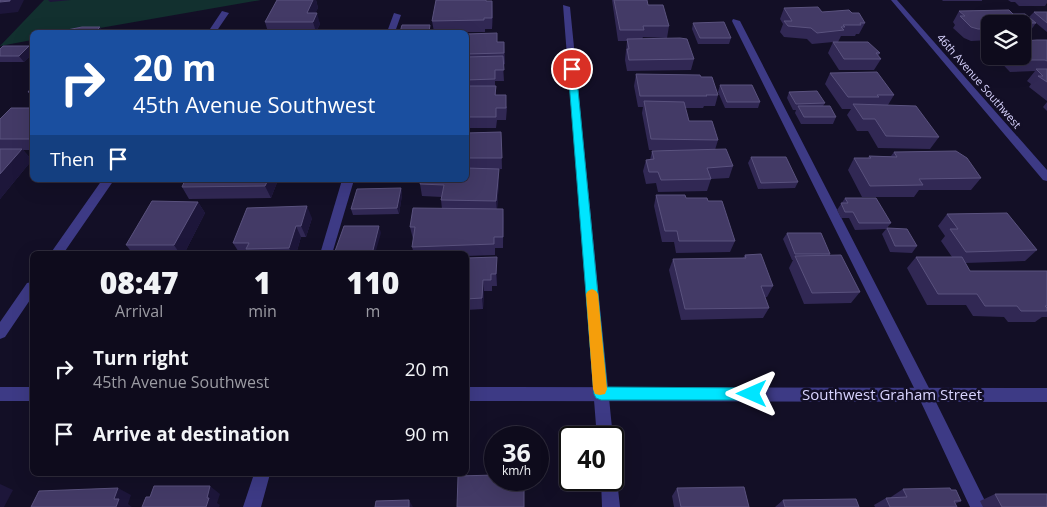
<!DOCTYPE html>
<html lang="en">
<head>
<meta charset="utf-8">
<style>
	:root { --surface:#0e0b1c; --page:#1c1929; --text:#f1f3f6; --muted:#9b9ba3; --line:#2e2b3b }
	body { margin:0; font-family:"Open Sans",sans-serif; background:var(--page); color:var(--text); height:100vh; display:flex; flex-direction:column; font-size:19px; white-space:nowrap }
	* { box-sizing:border-box; margin:0 }
	p { font-size:16px; color:var(--muted) }
	.icon { flex:none; width:28px; height:28px; fill:none; stroke:currentColor; stroke-width:2; stroke-linecap:round; stroke-linejoin:round }
	.map { position:relative; flex:1; overflow:hidden }
	.panel { position:absolute; left:30px; top:251px; width:439px; height:225px; display:flex; flex-direction:column; background:var(--surface); border-radius:8px; box-shadow:0 5px 20px #0002,0 0 0 1px var(--line) }
	.panel>* { flex:none }
	.banner { position:absolute; left:30px; top:30px; width:439px; height:152px; border-radius:8px; box-shadow:0 5px 20px #0002,0 0 0 1px var(--line); background:#1a4fa0; color:#fff; overflow:hidden }
	.controls { position:absolute; left:981px; top:15px; display:grid; gap:10px }
	.controls a { display:grid; place-items:center; width:50px; height:50px; border-radius:8px; background:var(--surface); box-shadow:0 5px 20px #0002,0 0 0 1px var(--line); font-size:25px }
	.speed { position:absolute; left:484px; top:426px; display:flex; gap:10px; font-size:25px; font-weight:700; text-align:center }
	.speed>* { display:grid; place-content:center; width:65px; height:65px; border-radius:50%; background:var(--surface); box-shadow:0 5px 20px #0002,0 0 0 1px var(--line); line-height:1 }
	.speed small { font-size:12px; font-weight:400 }
	.speed .limit { border:2px solid #111; border-radius:8px; background:#fff; color:#111 }
	.pin { position:absolute; display:grid; place-items:center; width:42px; height:42px; color:#fff; margin:-21px; border:2px solid #fff; border-radius:50%; box-shadow:0 1px 5px #0007 }
	.me { position:absolute; width:55px; margin:-28px; rotate:270deg; stroke-linejoin:round; filter:drop-shadow(0 0 4px #0008) }
	.turn { display:flex; align-items:center; gap:18px; height:105px; padding:0 20px; font-size:22px }
	.turn .icon { width:65px; height:65px; stroke-width:2.5 }
	.turn b { display:block; font-size:35px; line-height:42px }
	.then { display:flex; align-items:center; height:48px; padding:0 20px; background:#0003; gap:10px; font-size:19px }
	.eta { display:flex; justify-content:space-evenly; align-items:center; height:85px; text-align:center }
	.eta b { font-size:30px; font-weight:800; line-height:35px }
	ul { padding:0; list-style:none }
	li { display:flex; align-items:center; gap:15px; height:65px; padding:0 20px }
	li div { flex:1 }
	li b { display:block; font-size:19px }
	li em { font-style:normal }
	.map>svg:first-child { display:block }
	.green { fill:#12302f }
	.lines { fill:none; stroke-linecap:round; stroke-linejoin:round }
	.service { fill:#3d3a85; fill-rule:evenodd }
	.minor { fill:#3d3a85; fill-rule:evenodd }
	.tertiary { fill:#3d3a85; fill-rule:evenodd }
	.wall { fill:#312854 }
	.shaded-wall { fill:#1d163a }
	.building { fill:#433a66; stroke:#5a527e }
	.route { fill:#00e5ff; stroke:#0095a6 }
	.slow { fill:#f59e0b }
	.labels { text-anchor:middle; stroke-width:5; stroke-linejoin:round; paint-order:stroke }
	.far-street-label { font-size:11px; fill:#d9d4ff; stroke:#130f26 }
	.near-street-label { font-size:15px; fill:#d9d4ff; stroke:#130f26 }
</style>
</head>
<body>
<div class="map">
<svg width="1047" height="507" viewBox="0 0 1047 507">
	<rect width="100%" height="100%" fill="#130f26"/>
	<!-- green -->
	<path class="green" d="M44 0H261L77 32H32V40L0 46Z"/>
	<g class="lines">
		<!-- service -->
		<path class="service" d="M394 13 401 15 395 32H387Z
			M733 19 740 21 930 390 988 507H970L920 400 732 21Z
			M342 180H354L332 254H320Z
			M254 474H270L261 507H243Z"/>
		<!-- minor -->
		<path class="minor" d="M891 0H897L1047 170V181L1043 180Z
			M563 5 570 7 613 438 612 439V438H597Z
			M222 11 229 13 216 32H208Z
			M102 180H114L63 254H50Z
			M32 282V297L5 337 0 339V322L27 283Z
			M612 473 617 480 620 507H602L601 480H612Z"/>
		<!-- tertiary -->
		<path class="tertiary" d="M0 387H32V401H0Z
			M466 387 1047 388V402L466 401Z"/>
	</g>
	<!-- wall -->
	<path class="wall" d="M277 0H316L318 8 315 13 320 24 316 32H268L265 22Z
		M612 0H647L648 5 669 26 667 38 643 37 642 39 694 59 691 70 627 71 625 60 627 41H618Z
		M942 0H982V1H943Z
		M1008 0H1047V3L1045 6H1019L1015 2H1011Z
		M486 1 493 12 492 29H485V32H434L432 21Z
		M784 8 822 12 852 13 865 23 859 34H856L855 36H841L838 42 880 53 878 56 881 59 874 70H839L828 53 833 42 812 44 807 39 784 37 780 32 783 24 780 19Z
		M959 11 1013 14 1029 17 1034 12H1047V32L1036 23 1028 34H1026L1022 39V24H990V40L971 41 964 38 953 28 955 25 953 22Z
		M693 23 731 38 729 44H698L692 29Z
		M466 34 497 42H504L505 64 503 65 504 81H495V86H496V95L507 107 506 120H497L496 128H466Z
		M1047 40V101L1029 87 1031 84 1027 81 1035 71 1010 72 995 56H1022Z
		M29 46 32 51V54L24 62H0V49Z
		M830 73 894 95 888 105 939 137 930 149 878 148 868 131H857L847 115 851 109H842L825 84Z
		M636 74 701 77 718 95 715 106H704L703 108H685L689 121 718 140 715 150 733 166 729 178 711 179 707 191 658 192 656 183 646 184 643 171 646 160H650L652 151H667L649 150 642 113 643 107H638L634 86Z
		M720 85 760 102 758 108H725L718 92Z
		M32 87V97L28 92Z
		M789 92 825 103 823 106 836 117 833 124H801L795 113 796 110H793L787 98Z
		M1047 102V111L1043 107Z
		M32 108V150H23L32 160 0 199V119Z
		M501 132 502 169H499V180L497 209H503V248H495V255L466 256V254H414L412 247 413 239 410 227 442 209 441 200 442 197 422 196 420 184 466 180V133Z
		M894 152 981 178 971 190H919L914 197H862L848 170 854 158H868L869 156H891Z
		M751 157 798 182 795 188 758 189 748 163Z
		M278 180 271 198 189 199 182 187Z
		M401 188 402 195 399 214 353 215 351 209Z
		M656 195 708 201 735 241 730 252 676 253 674 242H662L654 206Z
		M845 198 891 223 887 228 917 246 912 253 890 252 882 234 886 229 855 230 849 218H841L837 210Z
		M198 202 205 213 184 254H133L126 245Z
		M947 214 1037 250 1025 261 965 263 970 271H1047V317H1042L1035 322H1008L1004 317 973 316 966 305H927L907 268 916 257H952L941 241 945 236 938 226Z
		M312 218 306 237H301L296 254H240L233 243Z
		M787 233 830 254V256L860 292 851 303 804 304 789 268 793 260H792L783 239Z
		M745 255 773 286 767 297H765L769 308 763 318 681 320 669 270 673 259 743 258Z
		M466 258 497 269V286H492V291H484L483 309 466 310Z
		M677 488 749 507H674L672 496Z
		M903 489 951 490 961 501 955 504 957 507H875L874 505 886 498H891V497Z
		M995 494 1047 507H983L980 501Z
		M783 500 859 507H775Z"/>
	<!-- shaded-wall -->
	<path class="shaded-wall" d="M10 0H24L18 12 0 14V2Z
		M48 0H71L50 2Z
		M313 0H316L318 8 311 22 307 13Z
		M492 1 493 12 492 29Z
		M317 13 320 24 316 32 313 22Z
		M100 27 104 32H95Z
		M29 46 32 51V54L24 62 19 56Z
		M22 149 32 160 0 199V174Z
		M499 169V180L497 213 496 201Z
		M268 180H278L271 198 265 186Z
		M401 188 402 195 399 214 397 208Z
		M198 202 205 213 184 254H180L174 245Z
		M307 206 312 218 306 237 301 226Z
		M503 209 504 220 503 248Z
		M296 226 301 237 296 254H292L289 248Z
		M379 226 381 233 375 254H372Z
		M497 257V286L496 274Z
		M483 280 484 291 483 309 482 298Z
		M0 484 13 490 4 507H0Z
		M210 486 220 494 217 503 220 505 219 507H206L207 498Z
		M118 488 131 495 128 504 132 507H116L114 499Z
		M409 500 413 507H409Z"/>
	<!-- building -->
	<path class="building" d="M0 0H10V1L0 2Z
		M277 0H313L307 13H317L313 22H265Z
		M436 0H486V1H492V18H484V20L432 21Z
		M614 0H647L648 5H663L669 26H643L644 30H620Z
		M818 7 822 12 849 10 852 13H859L865 23H860L861 25H843L845 27H841L844 30 817 33 811 28 788 26 784 21H792L784 8Z
		M1009 10 1013 14H1025L1036 23H1024L1030 29H1022V24H990V29H978L971 27 960 16H965L959 11Z
		M1034 12H1047V23Z
		M724 22 731 38H700L693 23Z
		M402 25H430L429 32H400Z
		M82 27H100L95 32H47L49 30H67Z
		M497 33V42H504V53L466 54V34Z
		M680 38 687 39 694 59 629 60 627 49H629L627 39Z
		M1037 40H1047V61L1045 60H1019L1015 56H1022V41Z
		M833 42H868L880 53H876L881 59H844Z
		M3 46H29L19 56H0V49Z
		M503 56 504 70H495V79L466 80V57Z
		M1036 69H1047V82L1038 76H1043Z
		M877 72 894 95H877L879 97H848L830 73Z
		M636 74 700 75 701 77H712L718 95H706L707 96H640Z
		M720 85H752L760 102H727Z
		M466 86H496L495 95H506V108H496V117H466Z
		M32 87V92H28Z
		M817 91 825 103 796 104 789 92Z
		M644 101 684 102 689 121H712L718 140 651 139Z
		M853 104 916 106 939 137 886 136 875 119H863Z
		M798 106H830L836 117H804Z
		M11 108H32V139H0V119Z
		M501 132 502 158H466V133Z
		M0 149H22L0 174Z
		M726 149 733 166 707 168 711 179 661 180 658 172H649L646 160 654 159 652 151Z
		M956 151 967 158 981 178 919 179 923 185 870 186 854 158H871L869 156 897 157 894 152Z
		M751 157H786L798 182 761 183Z
		M466 168 499 169 496 201 441 200 444 185 420 184 421 180H466Z
		M185 180H268L265 186 182 187Z
		M401 188 397 208 351 209 357 189Z
		M656 195H685L686 198H707L708 201H722L735 241H679L677 231H665Z
		M845 198H876L891 223H859L853 212H845L841 203H848Z
		M152 201 198 202 174 245H126Z
		M307 206 301 226H296L289 248 246 249 249 243H233L247 208Z
		M413 208 503 209V237H494V244L412 247 415 227H410Z
		M1007 213 1037 250 966 252 950 229H958L947 214Z
		M344 226H379L372 254H334Z
		M887 228 907 229 917 246H895Z
		M787 233H821L830 254H795Z
		M761 254 773 286H761L769 308 685 309 673 259 746 258 745 255Z
		M841 255 860 292 812 293 795 256Z
		M497 257 496 274H491V280H483L482 298 466 299V258Z
		M916 257H962L970 271H1047V306H1045L1047 308V311H1021L1017 306H985L977 294H938Z
		M495 475V480H499V484H524V507H457L458 476Z
		M154 486H210L207 498H209L206 507H142L146 497H150Z
		M744 487 749 507H681L677 488Z
		M118 488 114 499H119L116 507H31L39 491Z
		M950 488 951 490H956L961 501H954L957 507H890L886 498 907 497 903 489Z
		M995 494H1047V507H1002Z
		M856 499 859 507H785L783 500Z
		M409 500V507H375L376 501Z"/>
	<!-- route -->
	<path class="route" d="M572 66 576 69 607 387 752 388 756 390 758 394 756 398 752 400H601L596 398 594 394 568 69Z"/>
	<!-- slow -->
	<path class="slow" d="M592 289 596 291 598 294 607 389 605 394 600 395 595 394 593 389 586 294 588 291Z"/>
	<g class="labels">
		<!-- far-street labels -->
		<g class="far-street-label">
			<text transform="translate(979 81) rotate(49)" y="4">46th Avenue Southwest</text>
		</g>
		<!-- near-street labels -->
		<g class="near-street-label">
			<text x="892" y="400">Southwest Graham Street</text>
		</g>
	</g>
</svg>
<div class="controls">
<a><svg class="icon" aria-label="layers" viewBox="0 0 24 24"><path d="M12 4l9 5-9 5-9-5zM3 14l9 5 9-5"/></svg></a>
</div>
<div class="speed"><div>36<small>km/h</small></div><div class="limit">40</div></div>
<div class="pin" style="left:572px;top:69px;background:#d93025"><svg class="icon" aria-label="arrive" viewBox="0 0 24 24"><path d="M6 21V4h12l-3 4 3 4H6"/></svg></div>
<svg class="me" style="left:752px;top:394px" viewBox="-20 -20 40 40"><path d="M0-17L14 15 0 8-14 15z" fill="#00e5ff" stroke="#fff" stroke-width="4"/></svg>
<div class="banner">
<div class="turn"><svg class="icon" aria-label="right" viewBox="0 0 24 24"><path d="M7 20v-9h11M14 6l5 5-5 5"/></svg><div><b>20 m</b>45th Avenue Southwest</div></div>
<div class="then">Then<svg class="icon" aria-label="arrive" viewBox="0 0 24 24"><path d="M6 21V4h12l-3 4 3 4H6"/></svg></div>
</div>
<section class="panel">
<div class="eta">
<div><b>08:47</b><p>Arrival</p></div>
<div><b>1</b><p>min</p></div>
<div><b>110</b><p>m</p></div>
</div>
<ul>
<li><svg class="icon" aria-label="right" viewBox="0 0 24 24"><path d="M7 20v-9h11M14 6l5 5-5 5"/></svg><div><b>Turn right</b><p>45th Avenue Southwest</p></div><em>20 m</em></li>
<li><svg class="icon" aria-label="arrive" viewBox="0 0 24 24"><path d="M6 21V4h12l-3 4 3 4H6"/></svg><div><b>Arrive at destination</b></div><em>90 m</em></li>
</ul>
</section>
</div>
</body>
</html>
